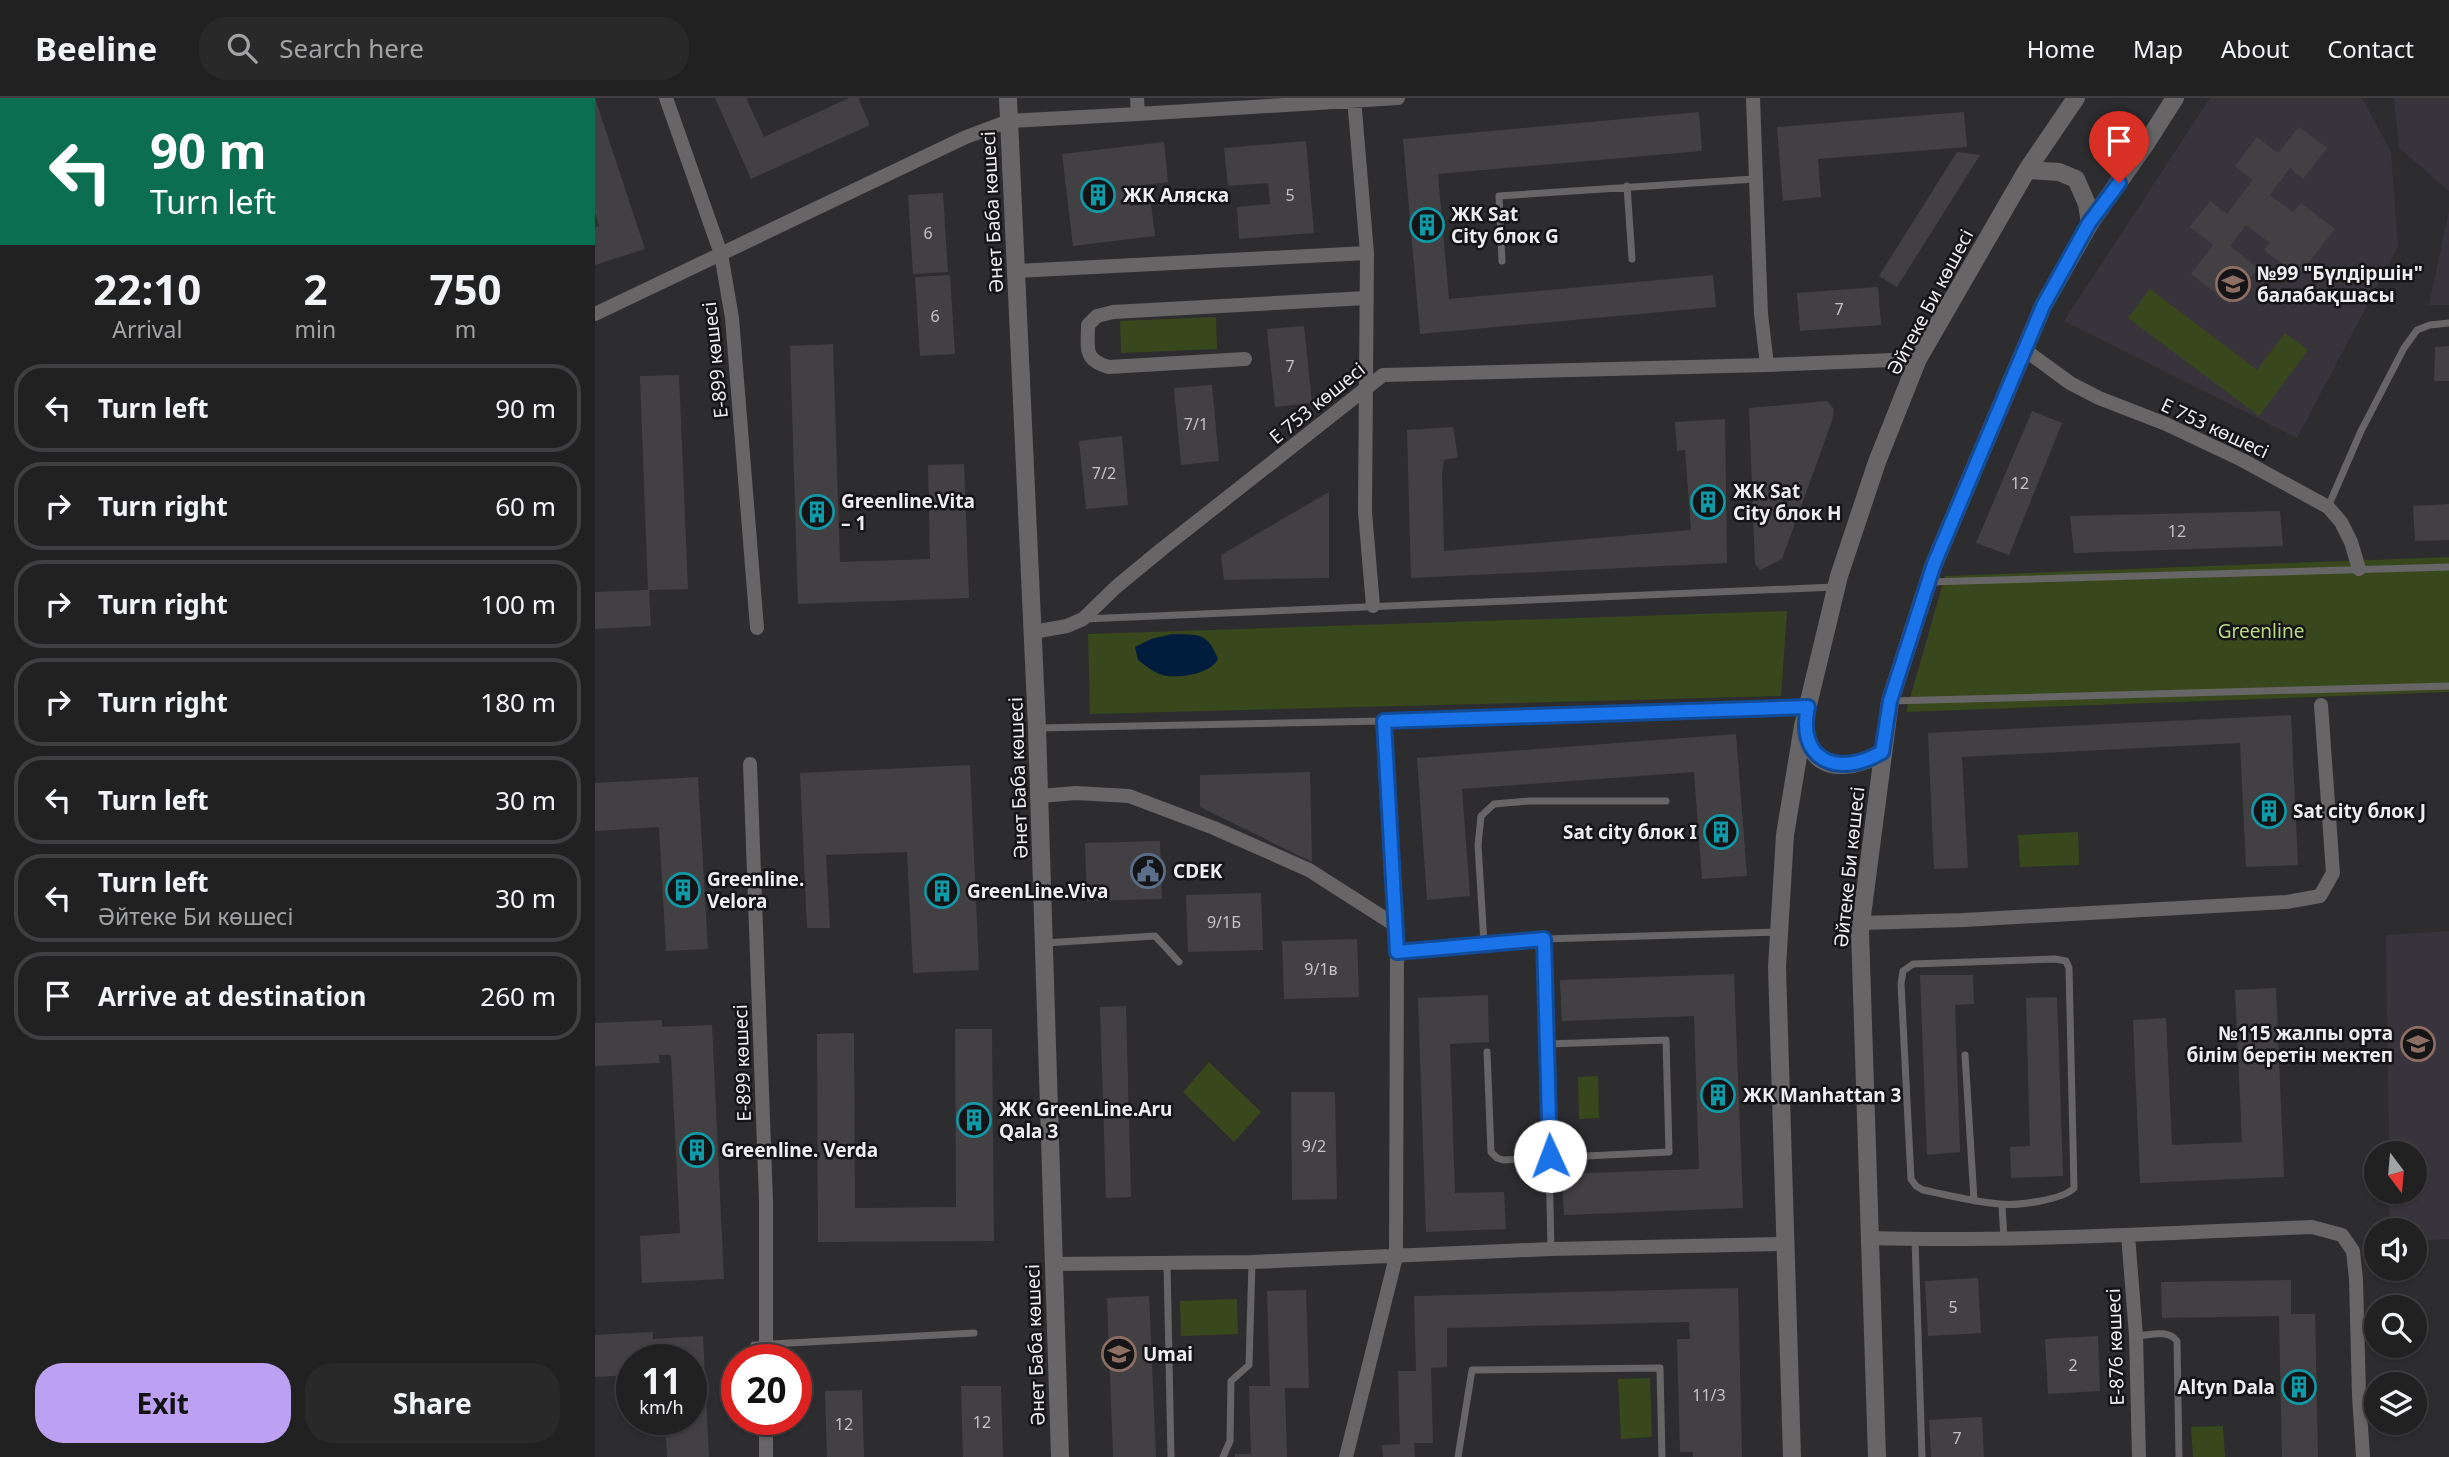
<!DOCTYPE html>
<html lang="en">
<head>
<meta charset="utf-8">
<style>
	:root { --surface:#222122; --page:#2a292a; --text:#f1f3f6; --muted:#a2a3a5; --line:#3f3e40; --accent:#bca0f2 }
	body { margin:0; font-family:"Noto Sans",sans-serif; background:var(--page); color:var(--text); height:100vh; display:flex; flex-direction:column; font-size:26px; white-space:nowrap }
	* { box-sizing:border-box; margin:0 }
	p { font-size:23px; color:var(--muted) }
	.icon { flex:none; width:38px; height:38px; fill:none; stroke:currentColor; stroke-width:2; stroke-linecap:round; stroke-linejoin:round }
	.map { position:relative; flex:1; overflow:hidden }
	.panel { display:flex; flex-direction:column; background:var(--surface); width:595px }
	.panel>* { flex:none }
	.hud { background:#0b6e4f; color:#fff; overflow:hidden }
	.needle { width:46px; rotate:164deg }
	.controls { position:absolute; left:1769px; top:1043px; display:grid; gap:14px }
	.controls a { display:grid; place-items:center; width:63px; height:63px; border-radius:50%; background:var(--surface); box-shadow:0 2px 5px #0004,0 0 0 2px var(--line); font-size:35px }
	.speed { position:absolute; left:21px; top:1246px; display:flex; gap:14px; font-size:35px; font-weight:700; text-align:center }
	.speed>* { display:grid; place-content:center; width:91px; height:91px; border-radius:50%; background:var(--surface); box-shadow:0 2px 5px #0004,0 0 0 2px var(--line); line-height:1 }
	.speed small { font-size:18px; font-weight:400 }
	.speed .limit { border:10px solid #d22; background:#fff; color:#111 }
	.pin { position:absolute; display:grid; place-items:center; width:60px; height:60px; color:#fff; margin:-72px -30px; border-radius:50% 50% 50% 0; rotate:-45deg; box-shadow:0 0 7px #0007 }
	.pin .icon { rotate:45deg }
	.me { position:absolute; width:77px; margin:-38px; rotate:358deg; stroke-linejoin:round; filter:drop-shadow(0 0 5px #0008) }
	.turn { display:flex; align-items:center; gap:24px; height:147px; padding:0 35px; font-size:32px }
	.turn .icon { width:91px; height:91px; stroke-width:2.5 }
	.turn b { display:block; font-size:49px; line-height:60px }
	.eta { display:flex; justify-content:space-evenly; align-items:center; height:119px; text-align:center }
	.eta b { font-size:42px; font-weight:700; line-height:49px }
	.cta { display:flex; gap:14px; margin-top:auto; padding:14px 35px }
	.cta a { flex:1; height:80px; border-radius:28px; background:var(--accent); color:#111; font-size:28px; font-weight:700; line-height:80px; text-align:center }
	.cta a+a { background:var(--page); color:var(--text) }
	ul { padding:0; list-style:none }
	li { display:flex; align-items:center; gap:21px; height:88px; margin:0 14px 10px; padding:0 21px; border:4px solid var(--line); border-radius:28px }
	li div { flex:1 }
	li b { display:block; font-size:26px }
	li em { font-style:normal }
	header { display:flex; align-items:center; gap:42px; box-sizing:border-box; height:98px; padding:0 35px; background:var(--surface); border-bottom:2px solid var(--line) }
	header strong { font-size:33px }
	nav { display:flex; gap:38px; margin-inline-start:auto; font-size:24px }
	.search { width:490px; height:63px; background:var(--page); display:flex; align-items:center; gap:18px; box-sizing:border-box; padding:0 24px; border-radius:28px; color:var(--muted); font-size:26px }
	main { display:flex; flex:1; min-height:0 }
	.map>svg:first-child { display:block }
	.built { fill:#38343c }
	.green { fill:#39481c }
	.water { fill:#001d3e }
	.building { fill:#424043 }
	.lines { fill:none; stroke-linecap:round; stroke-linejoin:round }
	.service { stroke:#676565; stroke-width:7 }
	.minor { stroke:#676565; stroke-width:14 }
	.tertiary { stroke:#676565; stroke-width:18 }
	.route-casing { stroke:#114b97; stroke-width:18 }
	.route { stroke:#1a73e8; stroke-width:12 }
	.labels { text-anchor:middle; stroke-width:5; stroke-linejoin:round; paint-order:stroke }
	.number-label { font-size:16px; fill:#c3c2c4 }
	.poi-label { font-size:19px; font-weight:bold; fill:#eeedef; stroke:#151416; text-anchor:start }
	.street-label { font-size:19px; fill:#eeedef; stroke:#151416 }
	.park-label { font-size:19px; fill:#b9d97f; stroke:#151416 }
</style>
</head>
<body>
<header>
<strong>Beeline</strong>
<div class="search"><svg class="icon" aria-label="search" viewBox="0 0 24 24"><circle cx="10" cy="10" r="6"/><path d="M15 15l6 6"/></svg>Search here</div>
<nav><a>Home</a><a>Map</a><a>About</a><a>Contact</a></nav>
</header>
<main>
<section class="panel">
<div class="hud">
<div class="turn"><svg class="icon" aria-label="left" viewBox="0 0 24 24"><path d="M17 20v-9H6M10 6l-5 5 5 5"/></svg><div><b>90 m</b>Turn left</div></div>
</div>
<div class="eta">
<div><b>22:10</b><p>Arrival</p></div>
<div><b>2</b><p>min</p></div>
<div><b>750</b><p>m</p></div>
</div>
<ul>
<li><svg class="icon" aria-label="left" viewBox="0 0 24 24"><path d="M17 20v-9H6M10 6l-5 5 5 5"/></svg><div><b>Turn left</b></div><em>90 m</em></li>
<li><svg class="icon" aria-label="right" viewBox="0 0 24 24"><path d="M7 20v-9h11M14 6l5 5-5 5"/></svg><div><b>Turn right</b></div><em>60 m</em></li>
<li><svg class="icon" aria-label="right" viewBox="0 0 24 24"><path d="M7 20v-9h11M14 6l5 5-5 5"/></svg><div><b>Turn right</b></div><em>100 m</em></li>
<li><svg class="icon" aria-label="right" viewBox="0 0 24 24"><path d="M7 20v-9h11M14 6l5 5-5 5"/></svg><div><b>Turn right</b></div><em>180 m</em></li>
<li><svg class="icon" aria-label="left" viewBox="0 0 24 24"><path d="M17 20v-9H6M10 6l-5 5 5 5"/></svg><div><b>Turn left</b></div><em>30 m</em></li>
<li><svg class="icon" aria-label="left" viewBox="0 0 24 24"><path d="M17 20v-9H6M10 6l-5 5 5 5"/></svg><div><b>Turn left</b><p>Әйтеке Би көшесі</p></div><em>30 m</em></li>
<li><svg class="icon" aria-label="arrive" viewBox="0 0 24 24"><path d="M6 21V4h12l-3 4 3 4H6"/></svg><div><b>Arrive at destination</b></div><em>260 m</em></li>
</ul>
<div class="cta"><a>Exit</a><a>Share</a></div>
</section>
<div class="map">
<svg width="1854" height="1359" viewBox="0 0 1854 1359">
	<rect width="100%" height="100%" fill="#2d2c2e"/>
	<!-- built -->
	<path class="built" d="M1615 0H1767L1796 54 1803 149 1702 340 1469 223Z
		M1799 0H1854V93L1804 50Z
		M1854 112V207H1834Z
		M1854 833V1141L1820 1143V1132H1795L1794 1094H1820V1055H1794L1791 837Z"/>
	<!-- green -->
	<path class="green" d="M1555 191 1662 272 1690 235 1713 252 1664 318 1533 220Z
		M621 219 622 251 526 255 525 223Z
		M1854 459V594L1311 614 1350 478Z
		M1192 513 1186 598 495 616 493 536Z
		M1483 734 1484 767 1425 769 1423 737Z
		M614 964 666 1014 639 1044 588 994Z
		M1003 978 1004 1020 984 1021 983 979Z
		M642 1201 643 1236 586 1238 585 1203Z
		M1055 1280 1057 1339 1026 1341 1023 1281Z
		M1628 1328 1630 1359H1598L1596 1329Z"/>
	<!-- water -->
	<path class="water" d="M578 536C605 537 612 534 623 561 616 575 588 580 572 578 562 577 551 568 543 562L540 549 556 541Z"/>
	<!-- building -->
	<path class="building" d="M0 0 50 151 0 167V129L4 128 0 115Z
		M120 0H151L169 39 254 0H263L275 27 156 81Z
		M1104 14 1107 53 843 76 854 201 1118 177 1121 209 825 236 808 41Z
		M1369 14 1372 49 1223 61 1226 99 1188 103 1182 29Z
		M1704 29 1732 50 1708 81 1695 70 1675 97 1698 114 1706 105 1740 131 1703 178 1669 152 1675 145 1651 127 1635 148 1663 170 1635 206 1596 176 1618 147 1595 129 1615 103 1632 116 1658 82 1640 68 1662 39 1683 55Z
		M711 43 719 135 644 141 642 109 675 106 673 85 633 88 629 50Z
		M569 44 573 84 533 89 535 108 556 106 560 138 478 148 467 56Z
		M1362 54 1385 57 1302 189 1284 178Z
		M348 95 353 174 318 176 313 97Z
		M355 177 360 256 325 258 320 179Z
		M1283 189 1286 227 1205 233 1202 195Z
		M709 228 717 305 680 309 672 231Z
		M238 246 245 464 335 461 333 367 369 366 374 500 203 506 195 248Z
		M1854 248V283H1839L1840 249Z
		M84 277 93 491 54 492 56 528 0 531V494L53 492 45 278Z
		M617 287 624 363 586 367 579 290Z
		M1232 303 1239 311 1237 323 1187 461 1165 472 1160 466 1154 310Z
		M1437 313 1467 325 1414 457 1381 445Z
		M1130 321 1132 465 816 480 812 332 858 329 863 359 849 362 847 377 849 453 1096 432 1090 352 1082 353 1080 324Z
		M527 338 533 407 491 411 484 343Z
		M734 394V480L629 482 626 457Z
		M1854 406V442L1820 443 1818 408Z
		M1685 413 1688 448 1479 455 1475 418Z
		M1696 617 1703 767 1651 769 1645 645 1367 659 1373 770 1339 771 1333 635Z
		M1141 636 1152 778 1107 781 1099 674 867 691 875 798 832 802 822 660Z
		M375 667 384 872 318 875 312 754 231 757 235 830H212L205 675Z
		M715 674 717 764 605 709V677Z
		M103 679 113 851 71 853 64 729 0 733V685Z
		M565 743 567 801 492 803 490 745Z
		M666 795 668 852 593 854 591 797Z
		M762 841 764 899 689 901 687 843Z
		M1139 876 1148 1110 969 1117 967 1076 1104 1071 1099 918 967 923 965 882Z
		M1325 877H1378L1379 906 1360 907 1365 1054 1332 1057Z
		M1681 890 1689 1079 1545 1085 1538 922 1571 920 1577 1047 1647 1044 1640 892Z
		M893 897 894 944 855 946 860 1095 909 1094 911 1131 831 1134 823 900Z
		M1462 899 1468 1078 1416 1080 1415 1049 1435 1048 1431 900Z
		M531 908 536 1099 511 1100 505 909Z
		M67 922V929L117 927 129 1181 47 1185 45 1138 85 1135 76 957H64L65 965 0 968V925Z
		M360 931H397L399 1143 223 1144 222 936 259 935 260 1110 361 1109Z
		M696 994H740L742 1101 697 1102Z
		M1383 1180 1386 1235 1333 1238 1330 1183Z
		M1696 1182V1216H1720L1723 1359H1687L1684 1218 1567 1220 1566 1184Z
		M1143 1190 1147 1359H1098V1354H1085L1082 1241H1095L1094 1224 852 1230V1269L836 1270 838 1345H819L820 1359H788L787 1347 805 1346 803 1273H821L819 1198Z
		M711 1192 714 1290H690L692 1359H640V1356H656L654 1288H675L672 1193Z
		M554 1198 561 1359H518L512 1200Z
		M58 1234V1241L108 1238 114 1359H72L70 1321H96V1262H37V1277L0 1279V1237Z
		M1503 1238 1505 1293 1453 1296 1450 1241Z
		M366 1288H406L408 1359H368Z
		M267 1292 269 1359H232L230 1293Z
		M1387 1319 1389 1359H1336L1334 1322Z"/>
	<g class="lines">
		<!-- service -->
		<path class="service" d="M1032 88 1037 161
			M907 163 904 98 1159 81
			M1733 409 1766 333 1809 250 1822 232 1835 227 1854 225
			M1333 484 1854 469
			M489 521 1239 489
			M1295 603 1854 588
			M443 630 789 623 1211 609
			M450 845 560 838 584 864
			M889 845 883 747 886 718 899 706 934 703H1071
			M802 854 949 841
			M1460 861 1471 863 1474 870 1479 1090C1468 1102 1421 1108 1405 1106 1379 1104 1353 1097 1328 1092L1321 1088 1316 1081 1306 886 1308 873 1318 866Z
			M892 954 896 1054 902 1060 908 1062 1074 1054 1071 942 952 946
			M1370 957 1379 1102
			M1407 1107 1409 1141
			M1320 1141 1327 1359
			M956 1150 949 841 1184 834
			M572 1165 576 1359
			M1541 1238C1555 1237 1573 1231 1582 1243L1584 1359
			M159 1247 379 1235
			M628 1359 635 1343 636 1283 654 1267 657 1164
			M863 1359 877 1272 1065 1270 1067 1359"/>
		<!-- minor -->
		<path class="minor" d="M71 0 126 156 137 220 162 530
			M542 0 543 16 803 0
			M759 0 772 155 770 414 778 508
			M1158 0 1166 216 1172 267 1323 261
			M421 173 772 155
			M0 216 371 39 414 23 543 16
			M1430 252 1475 285 1504 300 1571 326 1647 362 1733 409 1746 424 1756 444 1764 471
			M650 261 514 269C488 262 493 250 493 227L502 218 518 214 771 200
			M438 534 472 528 488 521 521 489 567 451 788 277 1172 267
			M155 666 171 1103V1262
			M445 698 481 695 534 698 619 730 714 772 800 827
			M1266 825 1369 822 1691 804 1725 798 1738 775 1726 607
			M1533 1137 1541 1238 1544 1359
			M1275 1140C1422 1144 1570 1135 1717 1129L1747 1137 1758 1153 1761 1181 1764 1298 1768 1359
			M458 1166 657 1164 956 1151 1189 1146
			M171 1321V1359
			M751 1359 801 1159 802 854 789 623"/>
		<!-- tertiary -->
		<path class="tertiary" d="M413 0 442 630 465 1359
			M1432 72 1464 74 1481 81 1492 106 1495 125
			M1210 631C1212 638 1214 647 1217 652 1233 677 1268 666 1287 654
			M1197 1359 1182 869 1190 737 1208 628 1244 478 1282 364 1323 261 1432 72 1481 0
			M1282 1359 1265 833 1295 603 1339 466 1448 208 1495 125 1552 44 1580 0"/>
	</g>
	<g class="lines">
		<!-- route casing -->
		<g class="route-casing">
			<path id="route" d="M955 1058 949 841 802 854 789 623 1213 609C1201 663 1244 680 1287 654L1295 603 1339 466 1448 208 1494 125 1524 85"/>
		</g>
		<!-- route -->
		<use href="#route" class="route"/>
	</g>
	<!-- icons -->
	<defs>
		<g id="building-ring" transform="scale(1.75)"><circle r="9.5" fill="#151416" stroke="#0f9aa8" stroke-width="1.5"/><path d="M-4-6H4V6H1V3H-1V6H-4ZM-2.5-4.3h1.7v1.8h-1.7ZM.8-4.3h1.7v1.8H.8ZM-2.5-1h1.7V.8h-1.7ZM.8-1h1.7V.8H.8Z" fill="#0f9aa8"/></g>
		<g id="school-ring" transform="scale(1.75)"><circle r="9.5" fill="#151416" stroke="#8d6e63" stroke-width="1.5"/><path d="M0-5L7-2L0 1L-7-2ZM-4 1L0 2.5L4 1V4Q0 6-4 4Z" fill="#8d6e63"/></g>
		<g id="civic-ring" transform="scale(1.75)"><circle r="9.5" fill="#151416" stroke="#5c6f8a" stroke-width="1.5"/><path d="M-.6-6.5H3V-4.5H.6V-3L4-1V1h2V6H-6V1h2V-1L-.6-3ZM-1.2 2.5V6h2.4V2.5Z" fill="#5c6f8a"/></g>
	</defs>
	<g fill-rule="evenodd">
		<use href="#building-ring" x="503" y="97"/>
		<use href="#building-ring" x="832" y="127"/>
		<use href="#school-ring" x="1638" y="186"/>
		<use href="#building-ring" x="1113" y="404"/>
		<use href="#building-ring" x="222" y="414"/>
		<use href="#building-ring" x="1674" y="713"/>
		<use href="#building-ring" x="1126" y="734"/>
		<use href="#civic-ring" x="553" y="773"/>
		<use href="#building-ring" x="88" y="792"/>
		<use href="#building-ring" x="347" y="793"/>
		<use href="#school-ring" x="1823" y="946"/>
		<use href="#building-ring" x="1123" y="997"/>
		<use href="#building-ring" x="379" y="1022"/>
		<use href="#building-ring" x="102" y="1052"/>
		<use href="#school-ring" x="524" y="1256"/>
		<use href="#building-ring" x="1704" y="1289"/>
	</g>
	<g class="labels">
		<!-- number labels -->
		<g class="number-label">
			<text x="695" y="103">5</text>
			<text x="333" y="141">6</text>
			<text x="1244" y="217">7</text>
			<text x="340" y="224">6</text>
			<text x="695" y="274">7</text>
			<text x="601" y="332">7/1</text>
			<text x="509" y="381">7/2</text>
			<text x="1425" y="391">12</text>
			<text x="1582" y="439">12</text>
			<text x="629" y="830">9/1Б</text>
			<text x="726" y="877">9/1в</text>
			<text x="719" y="1054">9/2</text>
			<text x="1358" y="1215">5</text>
			<text x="1478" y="1273">2</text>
			<text x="1114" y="1303">11/3</text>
			<text x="387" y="1330">12</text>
			<text x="249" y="1332">12</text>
			<text x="1362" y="1346">7</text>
		</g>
		<!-- poi labels -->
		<g class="poi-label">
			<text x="528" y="104">ЖК Аляска</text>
			<text x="856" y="123">ЖК Sat<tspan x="856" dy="22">City блок G</tspan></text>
			<text x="1662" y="182">№99 "Бүлдіршін"<tspan x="1662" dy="22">балабақшасы</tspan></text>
			<text x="1138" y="400">ЖК Sat<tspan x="1138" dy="22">City блок H</tspan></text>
			<text x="246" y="410">Greenline.Vita<tspan x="246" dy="22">– 1</tspan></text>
			<text x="1698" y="720">Sat city блок J</text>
			<text x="1102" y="741" text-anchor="end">Sat city блок I</text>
			<text x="578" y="780">CDEK</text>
			<text x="112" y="788">Greenline.<tspan x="112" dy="22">Velora</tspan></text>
			<text x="372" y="800">GreenLine.Viva</text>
			<text x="1798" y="942" text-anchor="end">№115 жалпы орта<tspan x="1798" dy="22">білім беретін мектеп</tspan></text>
			<text x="1148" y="1004">ЖК Manhattan 3</text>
			<text x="404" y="1018">ЖК GreenLine.Aru<tspan x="404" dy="22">Qala 3</tspan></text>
			<text x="126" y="1059">Greenline. Verda</text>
			<text x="548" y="1263">Umai</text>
			<text x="1680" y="1296" text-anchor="end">Altyn Dala</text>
		</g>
		<!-- street labels -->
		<g class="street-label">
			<text transform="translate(397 114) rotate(-93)" y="7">Әнет Баба көшесі</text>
			<text transform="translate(1335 204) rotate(-62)" y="7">Әйтеке Би көшесі</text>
			<text transform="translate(120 262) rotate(-96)" y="7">Е-899 көшесі</text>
			<text transform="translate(722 305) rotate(-39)" y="7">Е 753 көшесі</text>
			<text transform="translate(1620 330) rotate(25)" y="7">Е 753 көшесі</text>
			<text transform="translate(423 680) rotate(-92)" y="7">Әнет Баба көшесі</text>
			<text transform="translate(1254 769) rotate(-84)" y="7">Әйтеке Би көшесі</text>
			<text transform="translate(147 965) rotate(-92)" y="7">Е-899 көшесі</text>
			<text transform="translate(440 1247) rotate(-92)" y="7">Әнет Баба көшесі</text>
			<text transform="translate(1520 1249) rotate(-92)" y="7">Е-876 көшесі</text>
		</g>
		<!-- park labels -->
		<g class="park-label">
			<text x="1666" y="540">Greenline</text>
		</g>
	</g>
</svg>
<div class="controls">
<a><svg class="needle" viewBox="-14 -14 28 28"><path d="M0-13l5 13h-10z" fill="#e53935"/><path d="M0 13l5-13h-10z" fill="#a2a3a5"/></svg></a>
<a><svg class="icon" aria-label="sound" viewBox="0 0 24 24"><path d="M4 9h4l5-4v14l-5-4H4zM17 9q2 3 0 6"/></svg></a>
<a><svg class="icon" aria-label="search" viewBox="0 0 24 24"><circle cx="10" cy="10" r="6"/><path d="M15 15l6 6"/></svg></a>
<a><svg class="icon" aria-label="layers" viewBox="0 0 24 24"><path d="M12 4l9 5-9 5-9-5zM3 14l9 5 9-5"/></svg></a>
</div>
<div class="speed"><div>11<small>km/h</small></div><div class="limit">20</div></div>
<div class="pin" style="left:1524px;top:85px;background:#d93025"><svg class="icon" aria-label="arrive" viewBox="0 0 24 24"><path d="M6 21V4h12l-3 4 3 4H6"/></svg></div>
<svg class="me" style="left:955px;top:1058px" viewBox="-20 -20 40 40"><circle r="19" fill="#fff"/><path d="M0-13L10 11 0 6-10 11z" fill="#1a73e8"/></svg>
</div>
</main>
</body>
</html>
